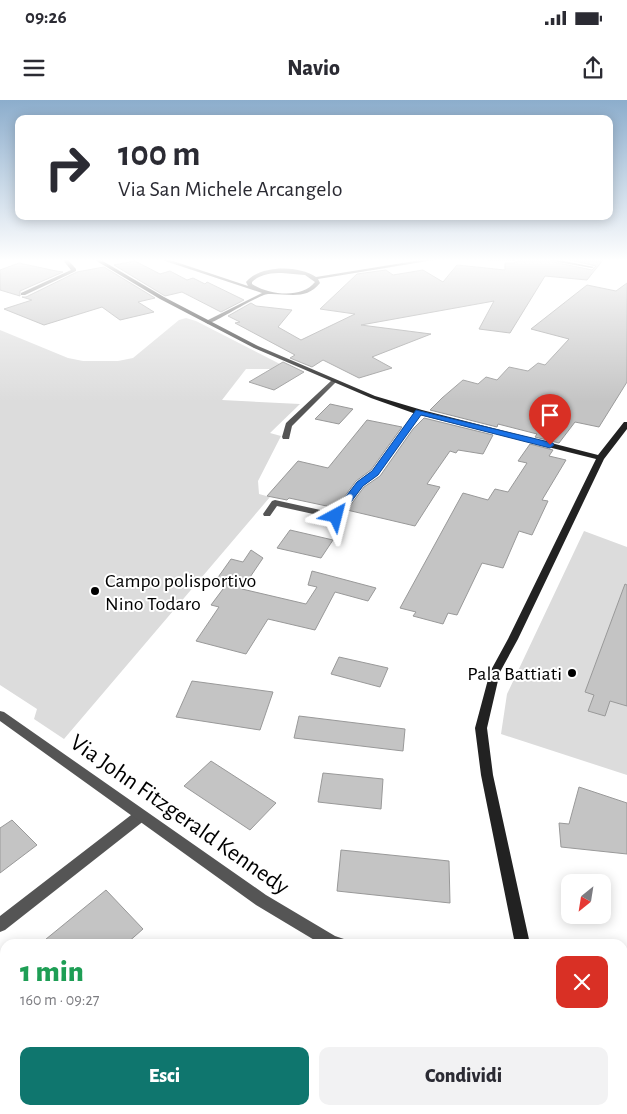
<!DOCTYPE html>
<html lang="it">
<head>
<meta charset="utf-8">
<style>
	:root { --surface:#fff; --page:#f2f2f3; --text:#2b2b33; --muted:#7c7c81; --accent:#0f766e }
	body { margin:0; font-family:"Alegreya Sans",sans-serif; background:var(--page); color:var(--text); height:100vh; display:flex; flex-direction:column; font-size:19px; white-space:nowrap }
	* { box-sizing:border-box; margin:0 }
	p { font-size:16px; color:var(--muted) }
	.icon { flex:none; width:28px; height:28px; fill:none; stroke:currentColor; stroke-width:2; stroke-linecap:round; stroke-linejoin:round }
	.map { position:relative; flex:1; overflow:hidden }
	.details { position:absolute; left:0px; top:839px; width:628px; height:176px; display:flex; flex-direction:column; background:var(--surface); border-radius:15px 15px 0 0; box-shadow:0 2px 12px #0003 }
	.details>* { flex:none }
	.top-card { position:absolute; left:15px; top:15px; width:598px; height:105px; border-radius:10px; box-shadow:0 2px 12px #0003; background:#fff; color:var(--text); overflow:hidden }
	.needle { width:32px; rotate:210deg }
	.controls { position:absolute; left:561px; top:774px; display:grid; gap:10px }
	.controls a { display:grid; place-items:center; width:50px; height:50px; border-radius:10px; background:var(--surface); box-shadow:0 2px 12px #0003; font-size:25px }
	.pin { position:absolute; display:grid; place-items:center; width:42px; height:42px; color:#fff; margin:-51px -21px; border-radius:50% 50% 50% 0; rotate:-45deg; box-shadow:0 0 5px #0007 }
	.pin .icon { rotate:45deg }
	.me { position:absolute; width:55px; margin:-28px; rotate:38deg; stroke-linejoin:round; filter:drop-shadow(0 0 4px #0008) }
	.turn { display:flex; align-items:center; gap:18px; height:105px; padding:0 20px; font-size:22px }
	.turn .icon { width:65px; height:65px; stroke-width:2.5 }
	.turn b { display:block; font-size:35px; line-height:42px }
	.round { display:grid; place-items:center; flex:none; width:52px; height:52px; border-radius:10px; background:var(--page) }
	.overview { display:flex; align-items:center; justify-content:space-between; height:85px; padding:0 20px }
	h1 { font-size:30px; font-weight:800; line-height:38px; color:#1e9e55 }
	.button { display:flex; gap:10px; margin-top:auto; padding:10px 20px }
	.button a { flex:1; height:58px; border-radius:10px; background:var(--accent); color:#fff; font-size:20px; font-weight:800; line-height:58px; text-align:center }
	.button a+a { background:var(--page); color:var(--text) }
	.status { display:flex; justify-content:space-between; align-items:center; height:35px; padding:0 25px; background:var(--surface); direction:ltr }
	.status svg { height:14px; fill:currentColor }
	header { display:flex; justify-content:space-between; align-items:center; height:65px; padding:0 20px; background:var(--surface); font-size:22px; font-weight:800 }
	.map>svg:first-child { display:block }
	.green { fill:#dcdcdc }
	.building { fill:#c4c4c4; stroke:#999 }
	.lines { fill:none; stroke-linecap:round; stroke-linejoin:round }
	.minor { fill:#555; fill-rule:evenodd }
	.tertiary { fill:#555; fill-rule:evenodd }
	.secondary { fill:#222; fill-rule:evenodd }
	.route { fill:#1a73e8; stroke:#114b97 }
	.poi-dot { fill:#000; stroke:#fff; stroke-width:2 }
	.labels { text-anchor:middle; stroke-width:4; stroke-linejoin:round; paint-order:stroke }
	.poi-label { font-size:20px; fill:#000; stroke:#fff; text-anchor:start }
	.near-street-label { font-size:24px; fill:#000; stroke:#fff }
</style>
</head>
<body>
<div class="status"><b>09:26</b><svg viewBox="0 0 49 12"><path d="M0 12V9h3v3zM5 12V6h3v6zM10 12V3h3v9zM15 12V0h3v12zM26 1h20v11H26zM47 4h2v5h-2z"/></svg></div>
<header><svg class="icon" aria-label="menu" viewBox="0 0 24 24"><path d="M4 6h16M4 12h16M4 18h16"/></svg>Navio<svg class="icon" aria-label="share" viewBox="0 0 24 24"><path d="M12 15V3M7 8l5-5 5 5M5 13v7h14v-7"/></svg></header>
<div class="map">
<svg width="627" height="1014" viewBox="0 0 627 1014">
	<rect width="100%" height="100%" fill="#fff"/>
	<!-- green -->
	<path class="green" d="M186 218 196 221 280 264 272 269H246L222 300 300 304 270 333 281 336 258 381 259 394 270 397 64 639 34 619 37 609 0 585V230L68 258 83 261H118L133 258 179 220Z
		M584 431 627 447V675L501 634 507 594Z"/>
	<!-- building -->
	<path class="building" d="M518 160H544L592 170 596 166 570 160H603L587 180 545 176 510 233 479 229 494 201 361 225 431 234 372 257 392 268 359 278 323 260 312 267 290 258 295 255 235 223 240 222 228 216 251 203 256 206 292 210 278 227 301 240 355 214 320 209 357 174 386 170 393 175 423 170 443 182 457 165 505 170V163H514Z
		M135 161 160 174 170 171 187 180 193 178 205 184 207 182 244 200 221 212 182 192 165 196 114 165Z
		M19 163 56 171 63 172 20 191V196L0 190V170Z
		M104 167 155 198 138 202 154 212 120 220 102 207 44 225 4 209 32 200 22 197H26L77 172Z
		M627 183V282L599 327 575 322 559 343 535 337 537 334 498 324 497 327 430 310 442 298 463 280 478 284 486 277 497 280 509 267 528 271 538 263 545 265 569 239 531 229 587 185 616 191Z
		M283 262 304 272 274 290 249 282Z
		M330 304 353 309 339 324 315 319Z
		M424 318 493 335 483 354 458 350 456 353 450 351 427 384 440 387 415 426 347 410 364 387 380 376 413 329Z
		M367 320 402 327 371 370 356 381 336 408 289 398 287 400 267 396 298 361 328 368Z
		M530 344 553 350 549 356 566 360 542 400 548 401 532 435 519 431 503 468 482 463 457 515 448 513 443 524 413 516 416 512 400 508 463 393 488 400 495 389 508 392 527 363 518 361Z
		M290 430 333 440 321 458 277 448Z
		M251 450 263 458 242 489 306 504 317 487 308 485 312 471 376 488 368 501 335 492 315 530 268 519 246 554 196 541 219 507 211 505 226 485 214 483 231 459 243 462Z
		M625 484 627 485V606L610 601 605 616 588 611 594 595 585 592Z
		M339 557 388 568 380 587 331 574Z
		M192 581 273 592 260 630 176 617Z
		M299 616 405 629 403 651 294 638Z
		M211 661 276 703 250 730 184 686Z
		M323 673 383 679 381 709 318 702Z
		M579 687 627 703V754L561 747 559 723 569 724Z
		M12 720 37 745 0 773V728Z
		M341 750 449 761 450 803 337 791Z
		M106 790 143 829 126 844H40Z"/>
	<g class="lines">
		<!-- minor -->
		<path class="minor" d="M63 160H68L76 169V171L25 195H21V193L71 170Z
			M162 160H170L248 186 246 182C260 165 298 165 316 177L421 160H434L318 179 320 183C306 201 287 193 268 194 258 195 221 219 208 224L205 222 206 221 262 193ZM282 173 305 175 315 182C302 199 269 195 252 184V182C260 174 271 173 282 173Z
			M480 160H516L514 161Z
			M546 160H559L594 167 592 168Z
			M332 280 337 281 292 326 289 339H283L282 337 286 323Z
			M416 310 423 312 378 375 363 386 339 418 336 419 277 406 270 416H264L263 414 272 401 275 400 334 413 357 382 372 371Z
			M140 710 145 712 147 716 145 720 5 830 0 832V816L135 712Z"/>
		<!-- tertiary -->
		<path class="tertiary" d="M0 611 4 612 266 795 335 836 344 839 346 844H321L256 805 0 621Z"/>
		<!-- secondary -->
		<path class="secondary" d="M95 160H101L164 197 258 246 375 296 422 310 598 355 624 322H627V329L604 359 518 539 500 572 487 628 493 675 530 844H515L481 675 475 628 490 572 508 539 596 359 416 314 371 298 254 248 160 199Z
			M550 1010H568L569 1014H551Z"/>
	</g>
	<!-- sky -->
	<linearGradient id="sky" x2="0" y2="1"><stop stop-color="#8cadcc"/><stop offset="0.53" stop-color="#fff"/><stop offset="1" stop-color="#fff" stop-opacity="0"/></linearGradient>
	<rect width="627" height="302" fill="url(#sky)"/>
	<!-- route -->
	<path class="route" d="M416 310 553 343 554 345 550 348 421 315 378 375 363 386 339 418H332L331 416 357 382 372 371Z"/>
	<!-- markers -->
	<g class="poi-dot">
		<circle cx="95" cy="491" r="5"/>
		<circle cx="572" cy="573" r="5"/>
	</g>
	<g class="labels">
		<!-- poi labels -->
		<g class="poi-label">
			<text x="105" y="487">Campo polisportivo<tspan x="105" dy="23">Nino Todaro</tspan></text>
			<text x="562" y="580" text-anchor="end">Pala Battiati</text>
		</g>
		<!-- near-street labels -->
		<g class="near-street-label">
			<text transform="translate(180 714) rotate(35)" y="8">Via John Fitzgerald Kennedy</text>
		</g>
	</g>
</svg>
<div class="controls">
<a><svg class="needle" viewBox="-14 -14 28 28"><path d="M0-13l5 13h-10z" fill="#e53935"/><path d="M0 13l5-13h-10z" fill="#7c7c81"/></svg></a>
</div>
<div class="pin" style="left:550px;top:345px;background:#d93025"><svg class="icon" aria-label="arrive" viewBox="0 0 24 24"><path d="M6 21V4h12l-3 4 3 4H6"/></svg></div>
<svg class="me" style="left:336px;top:416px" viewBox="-20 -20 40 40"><path d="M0-17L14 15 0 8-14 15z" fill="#1a73e8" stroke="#fff" stroke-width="4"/></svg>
<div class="top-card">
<div class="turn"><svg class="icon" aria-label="right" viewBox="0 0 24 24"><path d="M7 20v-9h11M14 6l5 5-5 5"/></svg><div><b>100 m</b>Via San Michele Arcangelo</div></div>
</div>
<section class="details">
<div class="overview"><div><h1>1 min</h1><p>160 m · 09:27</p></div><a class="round" style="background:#d93025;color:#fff"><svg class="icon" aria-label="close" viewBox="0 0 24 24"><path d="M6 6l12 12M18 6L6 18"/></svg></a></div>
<div class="button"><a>Esci</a><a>Condividi</a></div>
</section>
</div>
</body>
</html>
